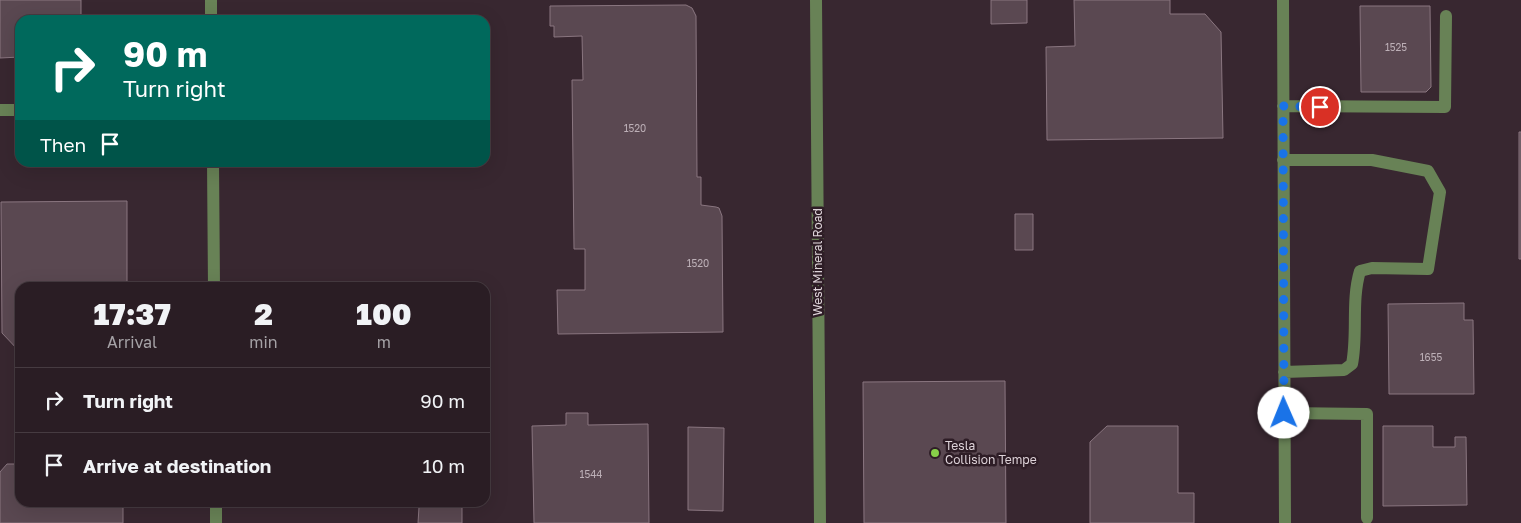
<!DOCTYPE html>
<html lang="en">
<head>
<meta charset="utf-8">
<style>
	:root { --surface:#2a1d24; --page:#362a31; --text:#f1f3f6; --muted:#a5a2a6; --line:#463b41 }
	body { margin:0; font-family:"Golos Text",sans-serif; background:var(--page); color:var(--text); height:100vh; display:flex; flex-direction:column; font-size:19px; white-space:nowrap }
	* { box-sizing:border-box; margin:0 }
	p { font-size:16px; color:var(--muted) }
	.icon { flex:none; width:28px; height:28px; fill:none; stroke:currentColor; stroke-width:2; stroke-linecap:round; stroke-linejoin:round }
	.map { position:relative; flex:1; overflow:hidden }
	.side { position:absolute; left:15px; top:282px; width:475px; height:225px; display:flex; flex-direction:column; background:var(--surface); border-radius:15px; box-shadow:0 5px 20px #0002,0 0 0 1px var(--line) }
	.side>* { flex:none }
	.guide { position:absolute; left:15px; top:15px; width:475px; height:152px; border-radius:15px; box-shadow:0 5px 20px #0002,0 0 0 1px var(--line); background:#00695c; color:#fff; overflow:hidden }
	.pin { position:absolute; display:grid; place-items:center; width:42px; height:42px; color:#fff; margin:-21px; border:2px solid #fff; border-radius:50%; box-shadow:0 1px 5px #0007 }
	.me { position:absolute; width:55px; margin:-28px; rotate:359deg; stroke-linejoin:round; filter:drop-shadow(0 0 4px #0008) }
	.turn { display:flex; align-items:center; gap:18px; height:105px; padding:0 25px; font-size:22px }
	.turn .icon { width:65px; height:65px; stroke-width:2.5 }
	.turn b { display:block; font-size:35px; line-height:42px }
	.then { display:flex; align-items:center; height:48px; padding:0 25px; background:#0003; gap:10px; font-size:19px }
	.eta { display:flex; justify-content:space-evenly; align-items:center; height:85px; text-align:center }
	.eta b { font-size:30px; font-weight:800; line-height:35px }
	ul { padding:0; list-style:none }
	li { display:flex; align-items:center; gap:15px; height:65px; padding:0 25px; border-top:1px solid var(--line) }
	li div { flex:1 }
	li b { display:block; font-size:19px }
	li em { font-style:normal }
	.map>svg:first-child { display:block }
	.building { fill:#5a4851; stroke:#8a7680 }
	.lines { fill:none; stroke-linecap:round; stroke-linejoin:round }
	.minor { stroke:#688256; stroke-width:12 }
	.route { stroke:#1a73e8; stroke-width:9; stroke-dasharray:0 16.2 }
	.poi-dot { fill:#88cf49; stroke:#2e1d26; stroke-width:2 }
	.labels { text-anchor:middle; stroke-width:5; stroke-linejoin:round; paint-order:stroke }
	.number-label { font-size:10px; fill:#bdb0b7 }
	.street-label { font-size:12px; fill:#ded3d9; stroke:#2e1d26 }
	.poi-label { font-size:12px; fill:#ded3d9; stroke:#2e1d26; text-anchor:start }
</style>
</head>
<body>
<div class="map">
<svg width="1521" height="523" viewBox="0 0 1521 523">
	<rect width="100%" height="100%" fill="#382730"/>
	<!-- building -->
	<path class="building" d="M0 0H81V20H20V57L0 58Z
		M991 0H1027V23L991 24Z
		M1074 0H1170V14H1205L1221 32 1223 138 1047 140 1046 47 1075 46Z
		M686 5 692 8 696 16 697 177H701V205L716 207 719 208 722 216 723 332 558 334 557 290H585V249H574L572 80H583L582 36 554 37V26H550V6Z
		M1360 6H1430L1431 87 1426 92H1361Z
		M1519 132H1521V259H1519Z
		M127 201V288H20V352L2 333 1 202Z
		M1015 214H1033V250H1015Z
		M1464 303V320H1473L1474 394H1389L1388 304Z
		M1005 381 1006 523H864L863 382Z
		M566 413H588V425L648 424 649 523H534L532 426 566 425Z
		M1107 426H1178V493H1194V523H1090V442Z
		M1383 426H1433V447H1455V437H1466L1467 505 1383 506Z
		M688 427 724 428 723 511 688 510Z
		M7 464H20V502H123V523H0V472Z
		M419 507H462V523H418Z"/>
	<g class="lines">
		<!-- minor -->
		<path class="minor" d="M211 0V20
			M816 0 820 523
			M1283 0 1285 523
			M1283 106 1445 107 1446 16
			M0 110H20
			M1283 160H1372L1428 171 1440 192 1428 269 1372 268 1360 271C1351 301 1358 334 1352 364L1344 370 1284 372
			M213 162 214 288
			M1284 413 1367 414V518
			M216 502V523"/>
	</g>
	<g class="lines">
		<!-- route -->
		<path class="route" d="M1284 413 1283 106 1320 107"/>
	</g>
	<!-- markers -->
	<circle class="poi-dot" cx="935" cy="453" r="5"/>
	<g class="labels">
		<!-- number labels -->
		<g class="number-label">
			<text x="1396" y="51">1525</text>
			<text x="635" y="132">1520</text>
			<text x="698" y="267">1520</text>
			<text x="1431" y="361">1655</text>
			<text x="591" y="478">1544</text>
		</g>
		<!-- street labels -->
		<g class="street-label">
			<text transform="translate(818 262) rotate(-90)" y="4">West Mineral Road</text>
		</g>
		<!-- poi labels -->
		<g class="poi-label">
			<text x="945" y="450">Tesla<tspan x="945" dy="14">Collision Tempe</tspan></text>
		</g>
	</g>
</svg>
<div class="pin" style="left:1320px;top:107px;background:#d93025"><svg class="icon" aria-label="arrive" viewBox="0 0 24 24"><path d="M6 21V4h12l-3 4 3 4H6"/></svg></div>
<svg class="me" style="left:1284px;top:413px" viewBox="-20 -20 40 40"><circle r="19" fill="#fff"/><path d="M0-13L10 11 0 6-10 11z" fill="#1a73e8"/></svg>
<div class="guide">
<div class="turn"><svg class="icon" aria-label="right" viewBox="0 0 24 24"><path d="M7 20v-9h11M14 6l5 5-5 5"/></svg><div><b>90 m</b>Turn right</div></div>
<div class="then">Then<svg class="icon" aria-label="arrive" viewBox="0 0 24 24"><path d="M6 21V4h12l-3 4 3 4H6"/></svg></div>
</div>
<section class="side">
<div class="eta">
<div><b>17:37</b><p>Arrival</p></div>
<div><b>2</b><p>min</p></div>
<div><b>100</b><p>m</p></div>
</div>
<ul>
<li><svg class="icon" aria-label="right" viewBox="0 0 24 24"><path d="M7 20v-9h11M14 6l5 5-5 5"/></svg><div><b>Turn right</b></div><em>90 m</em></li>
<li><svg class="icon" aria-label="arrive" viewBox="0 0 24 24"><path d="M6 21V4h12l-3 4 3 4H6"/></svg><div><b>Arrive at destination</b></div><em>10 m</em></li>
</ul>
</section>
</div>
</body>
</html>
